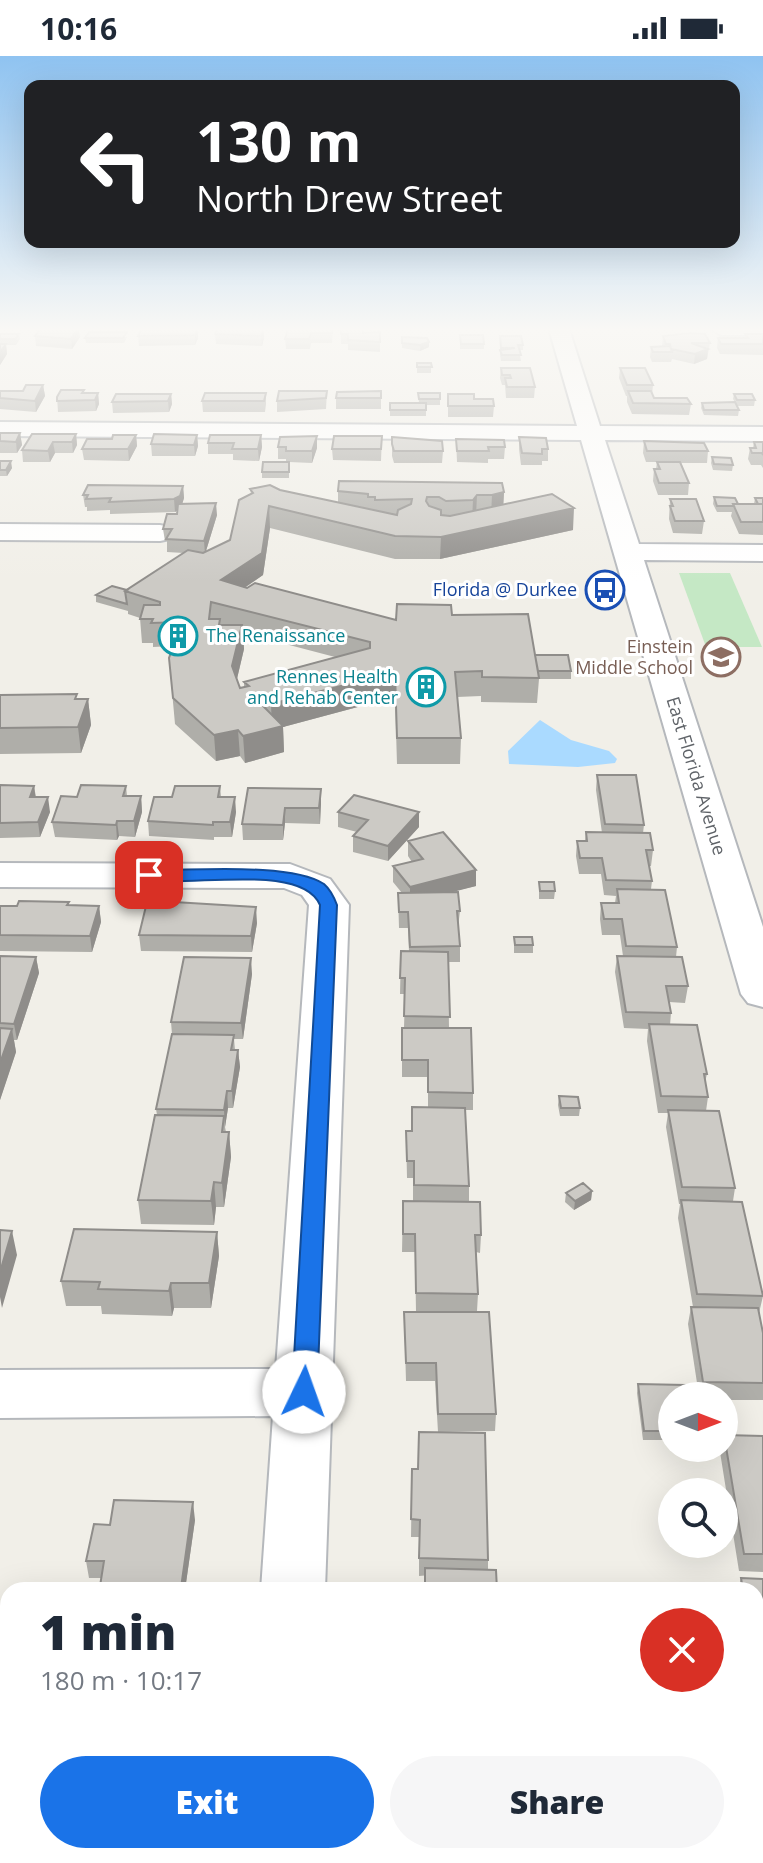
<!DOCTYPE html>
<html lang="en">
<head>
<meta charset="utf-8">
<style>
	:root { --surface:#fff; --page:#f6f6f7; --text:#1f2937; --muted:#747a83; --accent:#1a73e8 }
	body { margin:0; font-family:"Open Sans",sans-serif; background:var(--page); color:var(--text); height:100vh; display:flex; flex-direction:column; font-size:30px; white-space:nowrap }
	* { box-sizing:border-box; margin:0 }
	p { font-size:26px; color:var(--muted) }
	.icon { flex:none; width:44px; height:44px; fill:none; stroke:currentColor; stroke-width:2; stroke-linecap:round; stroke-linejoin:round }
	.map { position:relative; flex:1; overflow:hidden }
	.sheet { position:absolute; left:0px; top:1526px; width:764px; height:282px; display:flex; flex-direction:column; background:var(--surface); border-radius:24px 24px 0 0; box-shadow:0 8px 32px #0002 }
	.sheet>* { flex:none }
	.guide { position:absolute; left:24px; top:24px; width:716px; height:168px; border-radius:16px; box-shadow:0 8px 32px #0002; background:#202124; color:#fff; overflow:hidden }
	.needle { width:52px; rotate:90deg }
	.fabs { position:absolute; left:658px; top:1326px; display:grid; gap:16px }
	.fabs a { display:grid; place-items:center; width:80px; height:80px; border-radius:50%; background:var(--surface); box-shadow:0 8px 32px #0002; font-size:40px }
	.pin { position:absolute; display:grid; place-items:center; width:68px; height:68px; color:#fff; margin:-34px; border-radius:16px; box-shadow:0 4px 12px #0006 }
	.me { position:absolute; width:88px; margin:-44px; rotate:3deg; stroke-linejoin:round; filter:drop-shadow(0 0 6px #0008) }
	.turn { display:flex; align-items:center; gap:28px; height:168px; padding:0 40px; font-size:36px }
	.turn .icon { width:104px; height:104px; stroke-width:2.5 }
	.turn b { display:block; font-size:56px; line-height:68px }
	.round { display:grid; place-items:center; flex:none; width:84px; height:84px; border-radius:42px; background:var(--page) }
	.overview { display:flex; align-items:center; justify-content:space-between; height:136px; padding:0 40px }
	h1 { font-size:48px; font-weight:800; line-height:60px }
	.primary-button { display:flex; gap:16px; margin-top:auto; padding:16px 40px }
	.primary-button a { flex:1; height:92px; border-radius:48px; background:var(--accent); color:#fff; font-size:32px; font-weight:800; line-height:92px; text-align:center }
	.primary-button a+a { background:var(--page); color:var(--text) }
	.status { display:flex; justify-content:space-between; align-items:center; height:56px; padding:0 40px; background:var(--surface); direction:ltr }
	.status svg { height:22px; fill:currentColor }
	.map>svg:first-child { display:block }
	.green { fill:#c5e8c5 }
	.water { fill:#aadaff }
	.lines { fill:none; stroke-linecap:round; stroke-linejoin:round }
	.minor-casing { stroke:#b5b8bc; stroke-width:4 }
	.minor { fill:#fff; fill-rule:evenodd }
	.wall { fill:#afaea9; fill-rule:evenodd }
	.shaded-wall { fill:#8f8d8a }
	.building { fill:#cccac5; stroke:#8f8d8a; stroke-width:2; fill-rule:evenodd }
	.route { fill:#1a73e8; stroke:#114b97; stroke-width:2 }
	.labels { text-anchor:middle; stroke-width:6; stroke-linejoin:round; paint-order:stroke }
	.far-transit-label { font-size:18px; fill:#164399; stroke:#fff; text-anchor:end }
	.far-culture-label { font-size:18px; fill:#0d838f; stroke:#fff; text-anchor:start }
	.far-education-label { font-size:18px; fill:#785e54; stroke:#fff; text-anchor:end }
	.far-street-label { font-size:18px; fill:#5f6368; stroke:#fff }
</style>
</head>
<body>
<div class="status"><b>10:16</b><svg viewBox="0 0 49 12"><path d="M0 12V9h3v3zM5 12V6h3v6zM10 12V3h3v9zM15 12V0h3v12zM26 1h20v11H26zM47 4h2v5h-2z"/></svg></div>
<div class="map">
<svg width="763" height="1807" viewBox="0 0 763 1807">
	<rect width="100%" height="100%" fill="#f1efe8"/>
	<!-- green -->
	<path class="green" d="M679 517H730L762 591H706Z"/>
	<!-- water -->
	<path class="water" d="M540 664 571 684 609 695 617 703 615 707 578 711 509 708 508 695Z"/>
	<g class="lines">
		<!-- minor casing -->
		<g class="minor-casing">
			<path id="minor" d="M549 273H569L600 370 763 371V385L605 384 639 488 763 489V505L644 504 763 871V951L748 947 741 938 581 384 0 380V366L577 370Z
				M711 273H763V279H721Z
				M0 468 160 469 170 471 173 477 170 483 160 485 0 484Z
				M0 807 290 808 330 823 349 849 325 1534H261L273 1360 0 1362V1314L276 1313 309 849 302 839 284 832 0 831Z
				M241 1800H315L314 1807H240Z"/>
		</g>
		<!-- minor -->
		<use href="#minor" class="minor"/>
	</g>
	<!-- wall -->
	<path class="wall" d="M198 273V282L195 289 139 290 138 280 159 274Z
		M264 273V282L262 290 216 288 215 278Z
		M333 273 332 287H311L310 293H286L285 283Z
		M341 273 363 277 380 276V296L348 294V288H341Z
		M0 278H19L20 283 16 289H6L7 298 0 309Z
		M745 278H763V299L720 298 717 292 718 282H745Z
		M460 279 484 288V293H460Z
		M35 280 80 281 72 293 36 290Z
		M500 280 523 289V294H519L521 305H501L500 299Z
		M663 280 710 287 707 303 694 308 672 303 671 306H652L650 301 651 291 662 290Z
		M127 281 124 287H86L85 282Z
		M402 281 429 286V291L420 295 402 292Z
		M417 307H431V317H417Z
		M501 312 535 331 534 342H506L505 329H502L500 322Z
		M620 312 653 329 652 339 654 342 691 348 689 359 632 358 627 346V340H626L619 322Z
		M43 329 45 340 36 356 0 353V335H23Z
		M327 335 326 353 277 356V345Z
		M381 335V353H336V342Z
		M84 337H98L99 348 96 355 58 356 57 341Z
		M266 337V348L265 356H203L202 345Z
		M418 337H440V349H426V360H390V347H419Z
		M171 338 172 348 169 356 113 357 112 346Z
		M448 338 474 343 494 350 493 361H448Z
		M734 338 755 344 754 350H737L733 343Z
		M702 347 739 354 738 360 704 359 701 352Z
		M0 377H20L22 389 17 397H0Z
		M76 378 77 389 73 397H55L50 406H23L22 394Z
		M136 379 137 390 129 405 84 404 82 393 112 383Z
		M197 379 198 390 195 400H152L151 388Z
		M261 379 262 391 259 405 233 404V398H208V387Z
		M382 380 381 405 333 404 332 393Z
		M392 381 443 395 442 407H394L392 400Z
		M519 381 548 393V405H542V409H521L519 393Z
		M456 383 505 391 504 403H488V407L457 406Z
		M644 385 708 395 707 407H681L689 427 688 439H658L653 425 654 413H656L657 406H646L643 397Z
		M754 386H763V412L761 409H751L748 403 750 392H753Z
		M278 391 317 392 312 407 289 406V422H262V416L286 406V403H278Z
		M712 401 733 409 732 415 713 414 711 407Z
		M0 405 12 412 7 420H0Z
		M402 426 504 436 503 448 573 474 440 503H395L270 472 263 519 246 531 396 564 452 559 571 615V623H539L537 647 481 646V640L457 641 461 682 460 708H397L395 641 283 671 284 696 245 707 240 700 216 705 175 668 169 602 173 590 153 591V587H142L140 562 128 558V555L96 546V539L127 534 184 497 167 496V485H165L163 473 177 458V454L175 456 110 458V454L87 455V451H85L83 439 183 430 184 442 182 448 217 459 206 495 230 484 251 438 250 433 280 434 338 447V435ZM243 577 335 601 244 626V631L240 632 237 623 244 593Z
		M714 441 738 448H754L755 442H763V479L739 478 731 460 732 456H717L713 448Z
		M670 443 704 465 702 478 673 477 669 463Z
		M0 639 88 643 91 669 81 697 0 698Z
		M597 719 644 769 643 777 653 794 651 810H649L652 825 651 833 677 891 676 901 688 930 685 947 669 946 671 957 670 969 707 1018 705 1026 708 1041 706 1055 735 1132 733 1145 763 1240 759 1257 763 1277V1344H724V1340H699L688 1268 691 1251H693L678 1162 680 1148H679L666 1071 668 1057H658L647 985 648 973 624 972 615 916 617 900H623L620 879H602L600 863 601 847H615L616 840 604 839 601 818H579L576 800 577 785H585L586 776 602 777 596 734Z
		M0 729 34 730 36 741 50 756 40 781 0 782Z
		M126 730 127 740H141L142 756 135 781 119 780 117 784 55 781 52 766 77 741Z
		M220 730 221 741 236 756 232 781H214V784L149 780 148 765 172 741Z
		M321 733 320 768 285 767 283 784H243L242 768Z
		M338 756H419V771L388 805 353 796V780L357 776 338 771Z
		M408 785 476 814V830L450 836 460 855 458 871 460 890V906H448L449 972 473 1037V1054H465L469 1130V1146L481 1179 480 1197 476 1196 478 1238 477 1255H416L415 1196H402L403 1145H413V1122H407L406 1075H412V1051H428V1021H402V972H404L405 938H400L401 895 409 896 408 872H399L398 837H402L393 826V810L412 806 408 800Z
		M539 826 555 835 554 843H539Z
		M69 846V849L99 850 101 866 92 896 0 895V850H17Z
		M173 850 257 867 252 896 141 895 139 879Z
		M514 881 533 889V897H514Z
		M0 900 36 901 39 917 17 984H14L16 996 0 1044Z
		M252 918 243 983H234L235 994H238L240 1011 233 1052H228L225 1071 226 1076H229L231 1101 224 1151H216L214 1169 141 1168 138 1144 157 1059 156 1053 172 978 171 966Z
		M559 1040 580 1052 579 1060H560L558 1049Z
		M592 1135 591 1144 574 1154 565 1146 566 1137Z
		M217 1176 219 1200 211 1252H174L172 1260 102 1258 101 1250H66L61 1225Z
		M404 1256 496 1358 495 1375 438 1376 435 1325H406Z
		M638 1328 672 1340V1384H643L637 1337Z
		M724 1379 763 1380V1516L739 1515 720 1396V1392H724Z
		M412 1413 488 1504V1514L419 1520V1481H411Z
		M195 1464 185 1534H100V1530L101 1522H89L86 1505 110 1469Z
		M741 1522 763 1523V1683H757L756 1679V1534H738Z
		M61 1800H154L153 1807H63Z"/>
	<!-- shaded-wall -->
	<path class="shaded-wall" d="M77 273H79L80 281 72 293 71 283Z
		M198 273V282L195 289V279Z
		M264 273V282L262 290 261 280Z
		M429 286V291L420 295V289Z
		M6 288 7 298 0 309V296Z
		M708 293 707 303 694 308 695 298Z
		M43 329 45 340 36 356 35 345Z
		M98 337 99 348 96 355 95 344Z
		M171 338 172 348 169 356 168 345Z
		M20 377 22 389 17 397 16 386Z
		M76 378 77 389 73 397 72 386Z
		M136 379 137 390 129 405 128 393Z
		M197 379 198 390 195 400 194 389Z
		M261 379 262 391 259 405 258 393Z
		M317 380V392L312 407V395Z
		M53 386 55 397 50 406 48 395Z
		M11 405 12 412 7 420 6 414Z
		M183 430 184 442 181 452 175 456 174 443Z
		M504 436 503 458 491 460 492 439Z
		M477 439 476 460 472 466 473 444Z
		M216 447 217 459 205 498 204 485Z
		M269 450 270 472 263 519 222 547 221 524Z
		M574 452 573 474 440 503 441 481Z
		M242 569 244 593 234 635 232 610Z
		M395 616V641L283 671 284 696 245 707 243 680 272 673 271 648Z
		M88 643 91 669 81 697 78 671Z
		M266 645 267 670 260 647Z
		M238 674 240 700 216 705 214 679Z
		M34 730 36 745 30 741Z
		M321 733V748L320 768 319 752Z
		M141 740 142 756 135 781 134 765Z
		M48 741 50 756 40 781 38 766Z
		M235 741 236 756 232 781 230 766Z
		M285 752V767L283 784V769Z
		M419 756V771L388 805V790Z
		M117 765 119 780 117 784 116 769Z
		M476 814V830L410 847V831Z
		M99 850 101 866 92 896 90 880Z
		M256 851 257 867 252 896 251 880Z
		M36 901 39 917 17 984 14 968Z
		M251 902 252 918 243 983 241 967Z
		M12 973 16 996 0 1044V1007Z
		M238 994 240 1011 233 1052 232 1035Z
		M227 1035 228 1052 225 1071 224 1054Z
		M229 1076 231 1101 224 1151 222 1127Z
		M214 1126 216 1151 214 1169 211 1145Z
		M592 1135 591 1144 574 1154 575 1145Z
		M12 1175 17 1199 2 1252 0 1241V1216Z
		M217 1176 219 1200 211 1252 209 1227Z
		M171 1227 174 1252 172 1260 169 1235Z
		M193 1446 195 1464 185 1534H181Z"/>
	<!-- building -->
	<path class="building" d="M40 273H77L71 283 35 280Z
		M159 273H197L195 279 138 280 141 274H159Z
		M217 273H264L261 280 215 278Z
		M288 273H333L332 277H311L309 283H285Z
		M341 273H363V277L380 276V286L348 284V278H341Z
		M89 276H127L123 282H85Z
		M691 277 705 278 710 287H691L708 293 695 298 671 293 670 288H666L663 280Z
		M0 278H19L15 283H0Z
		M745 278H763V288H721L718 282H748Z
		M460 279H483L484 288H461Z
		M500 280H521L523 289H518L521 299H502L500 294 515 292H501Z
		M402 281 427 282 429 286 420 289 402 287Z
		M0 288H6L0 296Z
		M670 290 672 296H653L651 291Z
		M417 307H431L432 311H417Z
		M501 312H530L535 331H507L505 322H511L510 319H502Z
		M620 312H645L653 329H627Z
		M26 329H43L35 345 0 342V335H23Z
		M61 334H84L82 337H98L95 344 57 345V341Z
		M279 335H327L326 342 277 345Z
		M381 335V342H336L337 336Z
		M628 335H651L654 342H687L691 348 633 347Z
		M205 337H266L264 345H202Z
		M418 337H440V343H419Z
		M116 338H171L168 345 112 346Z
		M448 338H474V343H493L494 350H448Z
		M734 338H752L755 344H737Z
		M735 346 739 354H704L702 347Z
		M390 347H426V354H390Z
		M0 377H20L16 386 0 385Z
		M32 378H76L72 386H53L48 395 22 394Z
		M154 378 197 379 194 389 151 388Z
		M113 379H136L128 393H82L87 383H112Z
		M210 379H261L258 393H232L234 387H208Z
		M317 380 312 395H286V391H278L280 381Z
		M334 380H382L381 393H332Z
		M392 381 442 385 443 395H394L392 388Z
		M519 381 546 382 548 393H542V398L522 397Z
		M456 383 504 384 505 391H488L489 395H457Z
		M644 385 704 387 708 395H647Z
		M754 386H763V399L762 397H752L750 392H756Z
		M712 401 731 402 733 409 714 408Z
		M0 405H11L6 414H0Z
		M263 406H289V416H262Z
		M657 406H680L689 427H659L654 413H660Z
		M339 425 502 427 504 436 492 439H477L473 444 446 445 439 441H427L426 445 429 450 441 454V459L450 460 552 438 574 452 441 481 395 480 269 450 262 497 221 524 247 532 255 527 396 564 397 548 451 549 452 559 528 558 539 622 482 621V615L455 616 461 682H397L395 616 271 648 266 645 260 647 283 670 243 680 238 674 214 679 173 642 169 602 182 566 151 567 153 563H140L144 549H160V546L125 535 188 494 203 497 230 484 239 444 253 437 250 433 270 429 280 434 397 459 398 454 411 448 412 443 375 444V441H368V438L338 435ZM211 546 370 586V592L244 626 249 630 240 632 232 610 242 569H219L220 563H209Z
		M88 429 183 430 180 440 174 443 109 446 111 442 86 443 88 439H83Z
		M714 441 735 442 738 448H733L734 450H717Z
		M755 442H763V448H758Z
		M670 443H696L704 465H675L670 450H673Z
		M216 447 204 485 166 483 172 473H163L167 458H177L178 448Z
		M733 448H763V466H741Z
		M112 530 127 534 125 535 127 548 96 539Z
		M535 599H568L571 615H538Z
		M77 638 75 643H88L78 671 0 672V639Z
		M597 719H636L644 769 605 768Z
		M0 729 34 730 30 741H48L38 766 0 767Z
		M81 729 126 730 123 740H141L134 765H117L116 769 52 766 61 740 77 741Z
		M175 730H220L218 741H235L230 766H213V769L148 765 154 741H172Z
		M248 732 321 733 319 752H285L283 769 242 768Z
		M354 739 419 756 388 790 353 780 368 764 338 756Z
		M443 776 476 814 410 831 393 810 423 803 408 785Z
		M586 776 650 777 653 794H646L652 825 606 824 602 802H580L577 785H587Z
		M539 826H554L555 835H540Z
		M617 833 665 834 677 891 626 890 622 863H604L601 847H619Z
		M458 836 460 855H457L460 890 410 891 408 856H399L398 837Z
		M19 845 69 846 67 849 99 850 90 880 0 879V850H17Z
		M174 846 256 851 251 880 139 879 146 850H173Z
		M514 881H532L533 889H515Z
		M401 895 448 896 450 961 404 960 405 922H400Z
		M0 900 36 901 14 968 0 967Z
		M617 900 682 901 688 930H666L671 957 626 956Z
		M184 901 251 902 241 967 171 966Z
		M649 968 697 969 707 1018H704L708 1041 661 1040Z
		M0 972 12 973 0 1007Z
		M402 972H471L473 1037 428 1036V1004H402Z
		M172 978 234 979 231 994H238L232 1035H227L224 1054 156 1053Z
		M559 1040 578 1041 580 1052H561Z
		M412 1051 465 1052 469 1130 414 1129V1105H407L406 1075H412Z
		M668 1054 719 1055 735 1132 682 1131Z
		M155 1059 224 1060 222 1076H229L222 1127 214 1126 211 1145 138 1144Z
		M583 1127 592 1135 575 1145 566 1137Z
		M681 1144 742 1146 763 1240 697 1238Z
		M403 1145 480 1146 481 1179H475L478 1238 416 1237 415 1178H403Z
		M74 1173 217 1176 209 1227H171L169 1235 98 1233 100 1226 61 1225Z
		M0 1174 12 1175 0 1216Z
		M691 1251 758 1252 763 1277V1327L703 1326Z
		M404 1256H489L496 1358H438L436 1307H406Z
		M638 1328 685 1329 687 1340H672V1375H644Z
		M419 1376 485 1377 488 1504 419 1502 420 1464 411 1463 412 1413H418Z
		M724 1379 763 1380V1498H744Z
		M114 1444 193 1446 181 1532 100 1530 104 1505H86L94 1468 110 1469Z
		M425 1512 496 1514 497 1534H425Z
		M741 1522 763 1523V1656L756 1614V1534H743Z
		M414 1800H523V1807H414Z"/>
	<!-- sky -->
	<linearGradient id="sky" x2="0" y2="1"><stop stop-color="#8fc3f1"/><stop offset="0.52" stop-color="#f9f8f5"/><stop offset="1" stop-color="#f9f8f5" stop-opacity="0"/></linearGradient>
	<rect width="763" height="526" fill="url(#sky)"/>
	<!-- route -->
	<path class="route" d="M149 814C192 815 290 806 324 828 331 834 334 841 337 849L317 1336 313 1344 304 1347 295 1344 292 1336 320 849C301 805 185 833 143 823L141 819 143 816Z"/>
	<!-- icons -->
	<defs>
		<g id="bus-ring" transform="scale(2)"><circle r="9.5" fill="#fff" stroke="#1a4fb4" stroke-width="1.5"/><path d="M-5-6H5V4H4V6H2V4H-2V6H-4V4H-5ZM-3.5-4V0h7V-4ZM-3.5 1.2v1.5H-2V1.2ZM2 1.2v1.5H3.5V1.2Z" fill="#1a4fb4"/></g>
		<g id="building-ring" transform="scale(2)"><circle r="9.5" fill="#fff" stroke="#0f9aa8" stroke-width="1.5"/><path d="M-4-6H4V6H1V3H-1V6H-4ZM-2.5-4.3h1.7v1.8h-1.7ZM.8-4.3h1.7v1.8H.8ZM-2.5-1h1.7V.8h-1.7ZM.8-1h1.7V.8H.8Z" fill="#0f9aa8"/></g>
		<g id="school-ring" transform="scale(2)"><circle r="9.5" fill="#fff" stroke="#8d6e63" stroke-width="1.5"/><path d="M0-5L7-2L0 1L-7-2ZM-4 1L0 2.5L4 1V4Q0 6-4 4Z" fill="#8d6e63"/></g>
	</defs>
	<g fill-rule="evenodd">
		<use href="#bus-ring" x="605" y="534"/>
		<use href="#building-ring" x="178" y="580"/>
		<use href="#school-ring" x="721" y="601"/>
		<use href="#building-ring" x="426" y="631"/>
	</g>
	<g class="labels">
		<!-- far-transit labels -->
		<g class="far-transit-label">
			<text x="577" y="540">Florida @ Durkee</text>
		</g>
		<!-- far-culture labels -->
		<g class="far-culture-label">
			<text x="206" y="586">The Renaissance</text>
			<text x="398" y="627" text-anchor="end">Rennes Health<tspan x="398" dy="21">and Rehab Center</tspan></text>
		</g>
		<!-- far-education labels -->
		<g class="far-education-label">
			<text x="693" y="597">Einstein<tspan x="693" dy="21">Middle School</tspan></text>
		</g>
		<!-- far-street labels -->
		<g class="far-street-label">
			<text transform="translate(696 720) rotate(73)" y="6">East Florida Avenue</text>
		</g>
	</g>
</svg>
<div class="fabs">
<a><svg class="needle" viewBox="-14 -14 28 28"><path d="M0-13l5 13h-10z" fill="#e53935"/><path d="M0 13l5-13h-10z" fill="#747a83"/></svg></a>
<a><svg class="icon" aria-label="search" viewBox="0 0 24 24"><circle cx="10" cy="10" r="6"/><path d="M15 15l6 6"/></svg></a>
</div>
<div class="pin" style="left:149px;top:819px;background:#d93025"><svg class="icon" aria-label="arrive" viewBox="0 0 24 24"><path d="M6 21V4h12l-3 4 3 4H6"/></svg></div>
<svg class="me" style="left:304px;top:1336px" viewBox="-20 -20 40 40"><circle r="19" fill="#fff"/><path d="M0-13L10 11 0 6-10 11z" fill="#1a73e8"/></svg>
<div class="guide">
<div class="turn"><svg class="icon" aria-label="left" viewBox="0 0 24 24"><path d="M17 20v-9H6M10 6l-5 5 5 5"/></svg><div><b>130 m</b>North Drew Street</div></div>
</div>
<section class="sheet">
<div class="overview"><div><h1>1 min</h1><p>180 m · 10:17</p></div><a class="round" style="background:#d93025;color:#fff"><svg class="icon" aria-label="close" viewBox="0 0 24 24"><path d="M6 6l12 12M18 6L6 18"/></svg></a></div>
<div class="primary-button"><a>Exit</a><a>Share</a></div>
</section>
</div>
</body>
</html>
